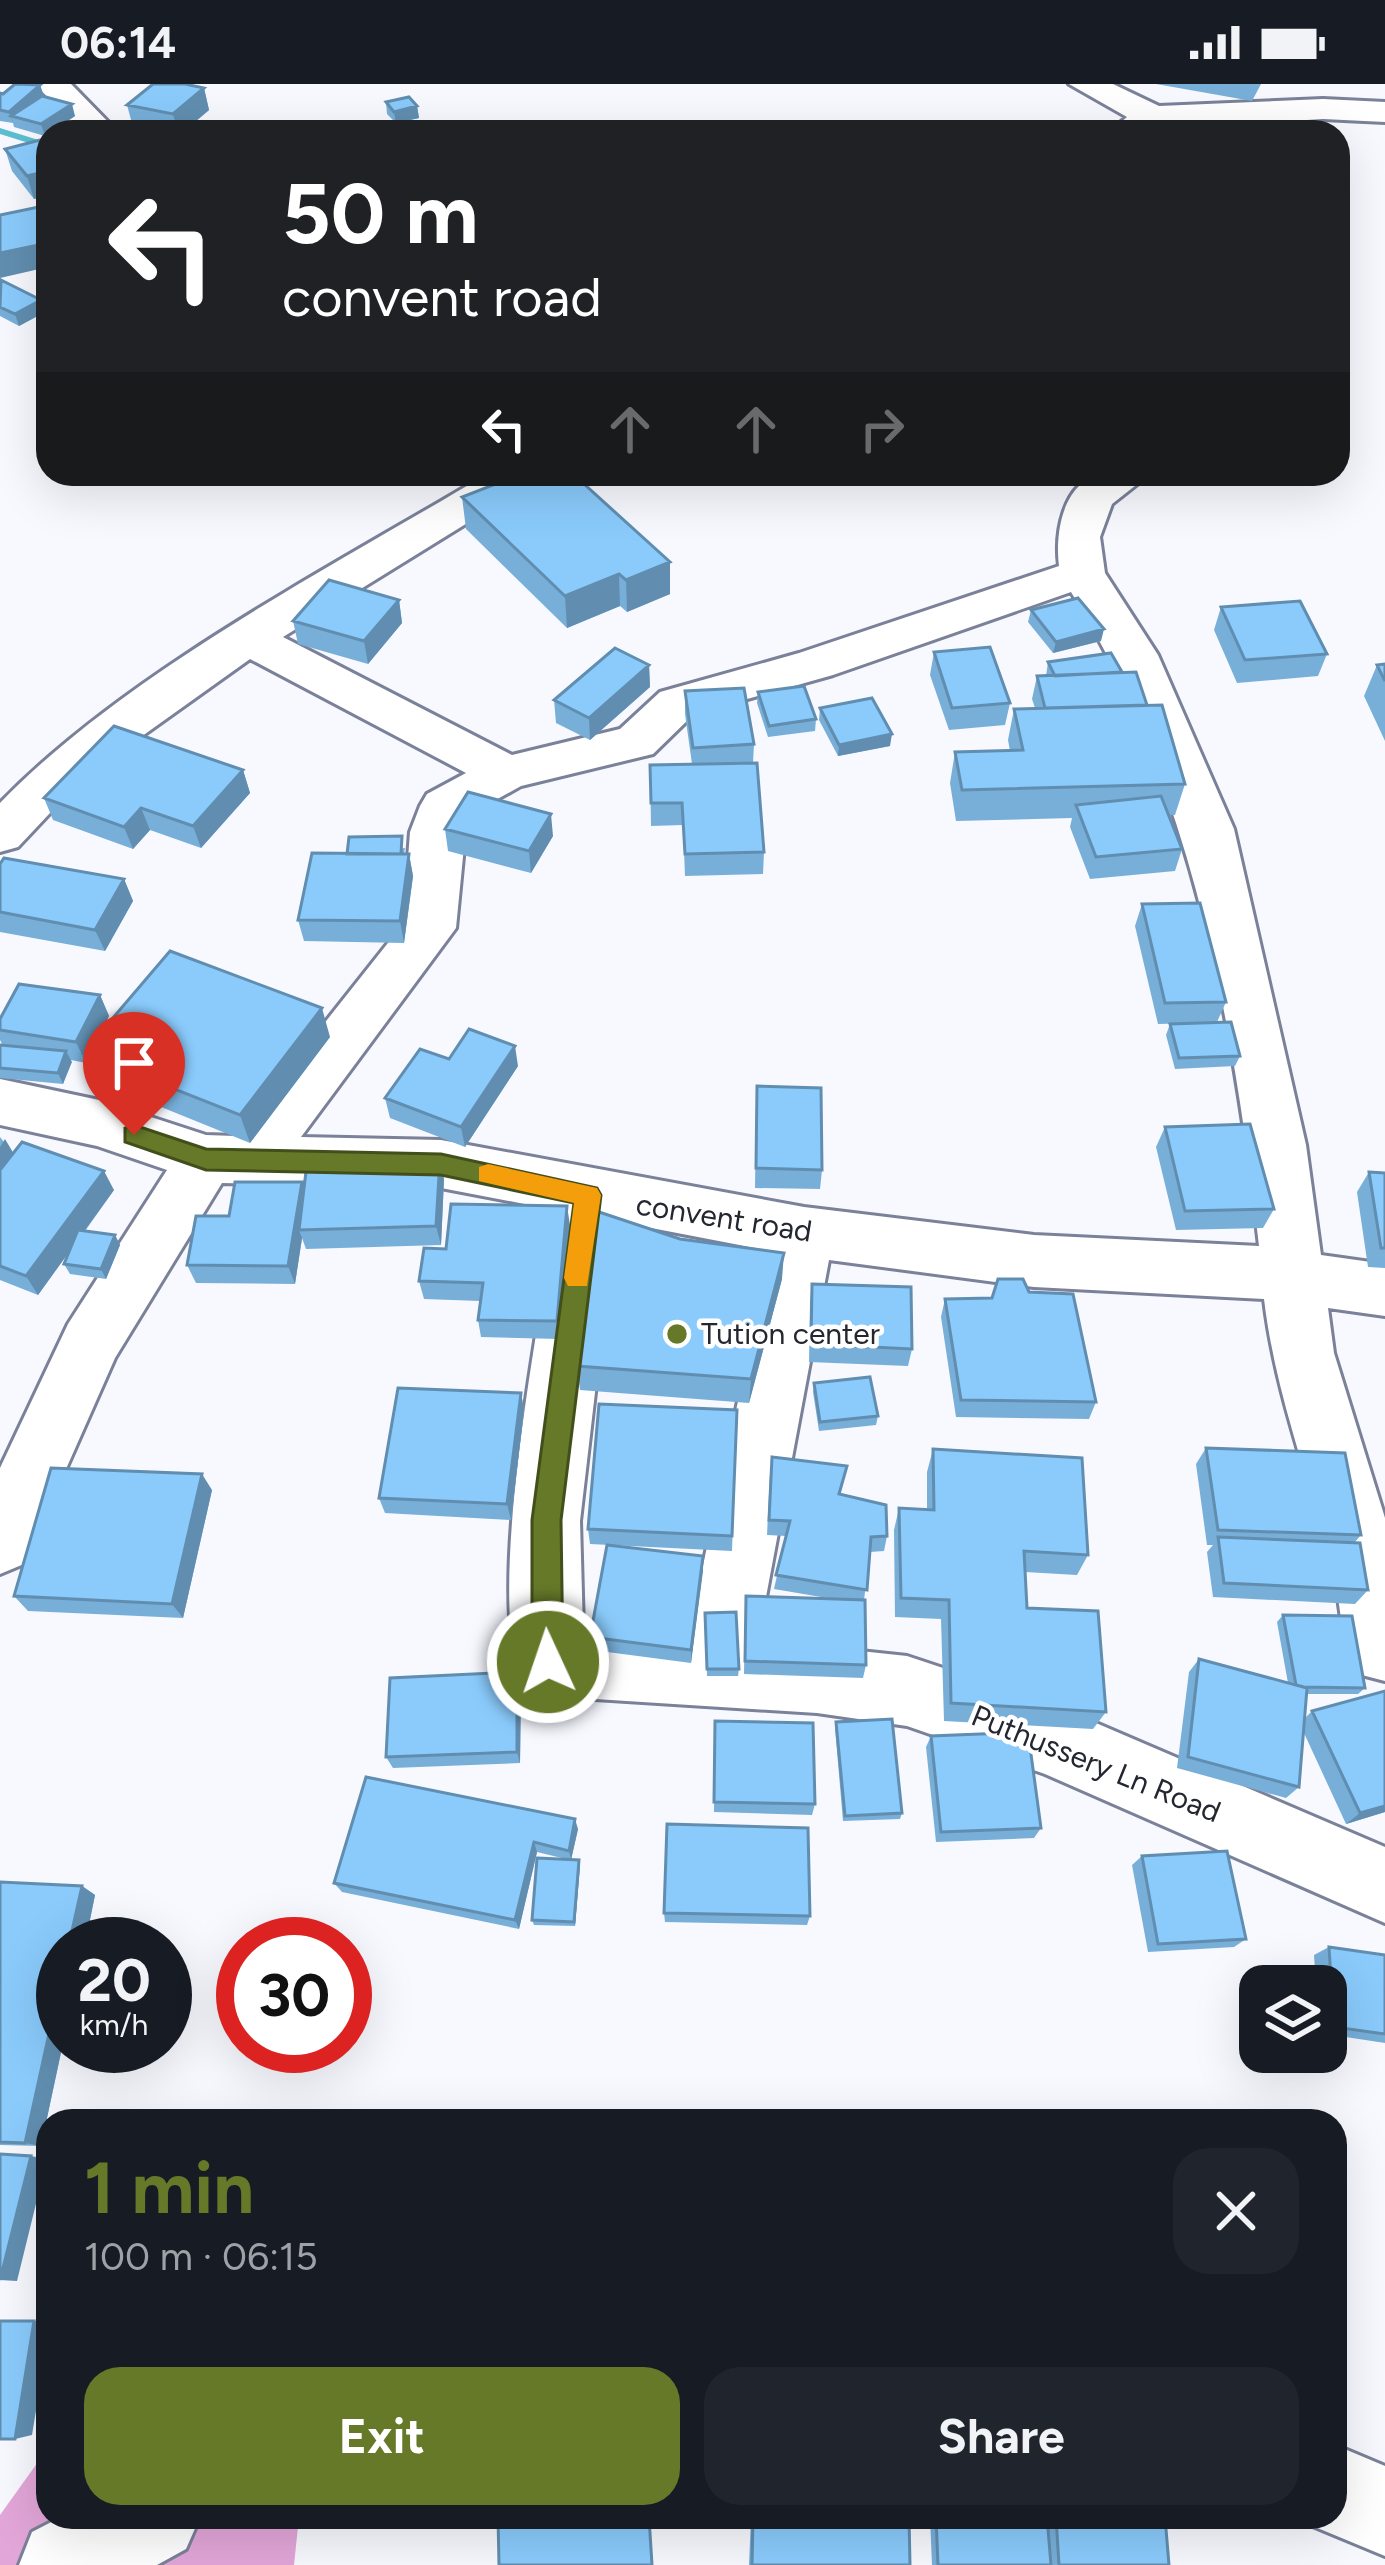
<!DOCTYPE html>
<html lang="en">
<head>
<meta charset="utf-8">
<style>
	:root { --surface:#171b24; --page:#20242c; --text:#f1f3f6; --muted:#9ea1a6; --accent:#667929 }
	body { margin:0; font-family:Figtree,sans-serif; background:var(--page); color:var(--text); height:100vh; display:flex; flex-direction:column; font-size:45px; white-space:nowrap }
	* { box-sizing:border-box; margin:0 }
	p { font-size:39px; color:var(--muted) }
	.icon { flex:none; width:66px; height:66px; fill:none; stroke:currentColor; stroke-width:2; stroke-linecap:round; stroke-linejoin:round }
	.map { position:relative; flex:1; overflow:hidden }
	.drawer { position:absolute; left:36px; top:2025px; width:1311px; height:420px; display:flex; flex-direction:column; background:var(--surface); border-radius:36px; box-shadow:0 12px 48px #0002 }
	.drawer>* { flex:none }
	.guide { position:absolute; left:36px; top:36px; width:1314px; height:366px; border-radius:36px; box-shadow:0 12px 48px #0002; background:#202124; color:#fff; overflow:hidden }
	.buttons { position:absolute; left:1239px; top:1881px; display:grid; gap:24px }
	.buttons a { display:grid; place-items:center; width:108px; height:108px; border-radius:24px; background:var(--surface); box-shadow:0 12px 48px #0002; font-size:60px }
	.speed { position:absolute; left:36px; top:1833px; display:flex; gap:24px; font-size:60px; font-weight:700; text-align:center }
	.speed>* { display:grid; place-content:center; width:156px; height:156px; border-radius:50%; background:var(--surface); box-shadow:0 12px 48px #0002; line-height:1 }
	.speed small { font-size:30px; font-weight:400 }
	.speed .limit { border:18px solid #d22; background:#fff; color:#111 }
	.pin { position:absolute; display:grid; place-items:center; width:102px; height:102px; color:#fff; margin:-123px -51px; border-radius:50% 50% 50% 0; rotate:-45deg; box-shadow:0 0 12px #0007 }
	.pin .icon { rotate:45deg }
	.me { position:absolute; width:132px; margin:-66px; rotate:357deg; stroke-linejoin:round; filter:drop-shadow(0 0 9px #0008) }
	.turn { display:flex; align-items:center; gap:42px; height:252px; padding:0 48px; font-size:54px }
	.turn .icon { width:156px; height:156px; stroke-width:2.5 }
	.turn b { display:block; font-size:84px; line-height:102px }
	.lanes { display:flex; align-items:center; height:114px; padding:0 48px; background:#0003; justify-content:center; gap:60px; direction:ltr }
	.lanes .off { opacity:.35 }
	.round { display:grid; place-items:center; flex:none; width:126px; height:126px; border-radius:36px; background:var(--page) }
	.head { display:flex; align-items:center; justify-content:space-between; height:204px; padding:0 48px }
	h1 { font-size:72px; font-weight:700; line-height:90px; color:var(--accent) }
	.button { display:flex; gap:24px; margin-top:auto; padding:24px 48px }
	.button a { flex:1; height:138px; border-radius:36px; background:var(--accent); color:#fff; font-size:48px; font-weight:700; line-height:138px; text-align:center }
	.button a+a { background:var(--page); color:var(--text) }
	.status { display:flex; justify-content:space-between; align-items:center; height:84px; padding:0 60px; background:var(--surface); direction:ltr }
	.status svg { height:33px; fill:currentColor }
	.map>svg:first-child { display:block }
	.forest { fill:#e2a6d8 }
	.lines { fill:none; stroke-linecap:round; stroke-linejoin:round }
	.stream { fill:#5bbed0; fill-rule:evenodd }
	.street-casing { stroke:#7a8199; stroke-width:6 }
	.street { fill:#fff; fill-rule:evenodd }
	.wall { fill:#77afd9 }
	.shaded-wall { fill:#618eb0 }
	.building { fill:#8acbfc; stroke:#618eb0; stroke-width:3 }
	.route { fill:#667929; stroke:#424f1b; stroke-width:3 }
	.slow { fill:#f59e0b }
	.poi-dot { fill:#667929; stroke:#fff; stroke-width:4.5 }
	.labels { text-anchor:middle; stroke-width:9; stroke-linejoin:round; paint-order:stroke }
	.street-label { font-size:30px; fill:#242630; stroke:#fff }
	.poi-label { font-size:30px; fill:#242630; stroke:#fff; text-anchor:start }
</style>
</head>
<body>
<div class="status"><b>06:14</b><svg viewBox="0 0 49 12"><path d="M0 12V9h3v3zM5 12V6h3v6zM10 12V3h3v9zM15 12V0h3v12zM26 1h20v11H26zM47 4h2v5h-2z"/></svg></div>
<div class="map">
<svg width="1385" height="2481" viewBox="0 0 1385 2481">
	<rect width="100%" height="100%" fill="#f7f9ff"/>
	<!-- forest -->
	<path class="forest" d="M48 2364V2433H299L294 2481H0V2431Z"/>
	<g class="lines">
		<!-- stream -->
		<path class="stream" d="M0 44 48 59V65L0 50Z"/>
		<!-- street casing -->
		<g class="street-casing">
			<path id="street" d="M35 0H71L118 48H81Z
				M1069 0H1113L1159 22 1323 15 1385 18V38L1323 35 1109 48 1127 33Z
				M487 390H539L532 399 283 553 512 671 620 645 660 608 799 569 1059 482C1055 450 1062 400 1100 390 1114 386 1135 390 1150 390L1112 420 1100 453 1105 489 1158 571 1234 745 1306 1061 1321 1171 1385 1180V1232L1328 1224 1334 1269 1385 1434V1597L1354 1589C1340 1556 1342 1523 1333 1488 1310 1397 1275 1309 1264 1215L1034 1203 829 1176 758 1556 907 1572 1054 1621 1385 1763V1839L1045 1690 907 1642 817 1629 548 1612 523 1602C483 1510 541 1234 556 1126L441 1104 222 1099 115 1274 24 1480 0 1490V1384L68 1240 167 1086 97 1062 0 1041V995L99 1016 206 1051 235 1052 403 840 410 748 420 722 427 710 466 689 250 575 82 695 18 763 0 768V719C127 588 330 484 487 390ZM1071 508C1191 700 1234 940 1259 1162L1034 1151 804 1123 441 1056 301 1053 456 844 467 732 521 702 653 670 694 630 833 591ZM615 1137 770 1167 688 1552 583 1546 580 1437Z
				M1335 2361 1385 2382V2472L1303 2438 1301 2433H1335Z
				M61 2433H200L186 2465 157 2481H19L32 2448Z"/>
		</g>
		<!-- street -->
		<use href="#street" class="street"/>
	</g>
	<!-- wall -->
	<path class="wall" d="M1156 0H1261L1252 17Z
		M40 1 44 12 75 32 45 52 14 43 13 39 0 37V9Z
		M204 4 209 26 183 48H158L133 43 127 21Z
		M386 18 417 22 419 34 396 39 387 30Z
		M48 54V111L34 115 12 87 5 65Z
		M0 197 45 228 19 242 0 232Z
		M462 413 670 510 627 528 620 522 567 544 466 445Z
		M399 516 402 539 368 580 298 560 293 537Z
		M1221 523 1327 570 1318 592 1237 599 1214 546Z
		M1031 526 1101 557 1053 569 1028 538Z
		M934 568 1010 619 1005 641 949 646 930 591Z
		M1048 578 1122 588 1147 621 1185 700 1175 731H1169L1182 765 1175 787 1090 795 1070 743 1072 734 956 737 950 699 955 668 1010 667 1008 656 1014 625 1035 624 1032 615 1037 592H1046Z
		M1385 580V657L1364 612 1377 581Z
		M649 581 650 603 590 656 556 639 554 616Z
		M685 607 754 660 753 679 764 768 763 790 685 792 683 741 651 742 650 681 692 680 685 630Z
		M758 608 816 635 815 647 768 653 757 619Z
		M820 624 890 662 838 672 819 636Z
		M243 686 250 709 201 764 150 746 133 765 53 736 44 714Z
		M445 745 553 752 531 789 448 767Z
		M405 764 404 770H409L413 792 404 859 304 857 298 836 347 770Z
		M0 780 124 795 133 817 105 867 0 848Z
		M1142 820 1226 918 1217 938 1240 972 1235 982 1175 985 1166 951 1170 940 1194 939 1158 940 1135 842Z
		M100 911 109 932 102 946 330 953 250 1059 97 997 87 977 86 979 71 976 63 1000 0 994V961L3 962 0 956V935Z
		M449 975 518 982 465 1063 390 1034 385 1014Z
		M756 1023 822 1086 820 1105 755 1104Z
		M1165 1043 1274 1125 1263 1144 1176 1146 1156 1063Z
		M0 1053 13 1069 114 1106 85 1147 115 1151 120 1161 106 1195 70 1190 64 1180 68 1169 38 1211 0 1196Z
		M1369 1088 1385 1089V1184L1368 1183 1357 1108Z
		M444 1095 441 1161 306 1165 302 1154 295 1200 196 1199 187 1181 229 1132 302 1098 304 1105Z
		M570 1141 560 1255 481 1253 478 1236 480 1217 424 1215 419 1197 446 1165Z
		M782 1195 749 1319 580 1306 577 1282Z
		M812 1200 912 1265 908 1282 809 1278 810 1218Z
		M1029 1208 1096 1318 1089 1335 956 1333 941 1233 945 1215 992 1214Z
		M814 1299 878 1332 876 1341 819 1347 813 1308Z
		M521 1309 524 1326 511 1436 385 1429 379 1414Z
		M737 1326 732 1467 590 1460 588 1445Z
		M1206 1364 1361 1451 1354 1459 1368 1506 1355 1520 1213 1513 1207 1468 1213 1461H1207L1196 1380Z
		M933 1365 1088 1471 1077 1491 1025 1488 1027 1524 1106 1628 1093 1645 944 1637 941 1535 895 1533 894 1446 899 1424 927 1425V1388Z
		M770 1389 840 1411 887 1452 884 1467 870 1468 864 1516 866 1581 863 1594 744 1590 745 1527 833 1515 774 1505 786 1452 767 1451Z
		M212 1406 183 1534 28 1527 14 1512Z
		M703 1472 691 1579 592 1566 590 1553Z
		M705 1529 739 1585 738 1592H707Z
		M1283 1531 1365 1604 1358 1610H1307L1305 1634 1312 1627 1385 1607V1728L1346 1740 1304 1649 1299 1703 1286 1714 1177 1684 1189 1588 1199 1575 1288 1599 1277 1538Z
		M517 1588 521 1601 520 1679 393 1684 386 1673Z
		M715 1637 815 1720 812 1731 714 1728Z
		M836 1638 902 1729 900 1735 843 1737 835 1644Z
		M931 1652 1041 1744 1034 1754 936 1758 926 1663Z
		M578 1745 571 1776H579L580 1781 575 1842 534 1841 532 1836 570 1776 537 1768 519 1845 342 1808 334 1799Z
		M1142 1772 1246 1855 1234 1863 1148 1868 1132 1781Z
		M0 1798 82 1802 95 1811 85 1860H63V1959L41 2062 0 2061Z
		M664 1829 810 1832 807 1841 665 1838Z
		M1329 1863 1385 1871V1959L1326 1950V1902H1316L1314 1871Z
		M751 2433H909L910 2481H749Z
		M930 2433H1165L1169 2481H932Z"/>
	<!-- shaded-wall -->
	<path class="shaded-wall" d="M40 1 44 13 11 32 13 39 9 28Z
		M204 4 209 26 183 48H178L173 30Z
		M72 20 75 32 45 52 41 40Z
		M417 22 419 34 396 39 394 28Z
		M48 87V111L34 115 27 92Z
		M48 159V183L0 194V169Z
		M41 216 45 228 19 242 15 230Z
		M670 478V510L627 528 626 496Z
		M619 490 620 522 567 544 565 512Z
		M399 516 402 539 368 580 364 557Z
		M1104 545 1101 557 1053 569 1056 558Z
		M649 581 650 603 590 656 589 634Z
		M892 650 890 662 838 672 839 661Z
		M243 686 250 709 201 764 193 742Z
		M141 724 150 746 133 765 124 743Z
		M551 730 553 752 531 789 529 767Z
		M409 770 413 792 404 859 400 837Z
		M124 795 133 817 105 867 95 846Z
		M100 911 109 932 90 971 83 969 86 979 76 958Z
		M322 924 330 953 250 1059 240 1031Z
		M515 962 518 982 465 1063 461 1043Z
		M66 967 72 978 63 1000 58 989Z
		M5 1055 17 1075 0 1102V1063Z
		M440 1075 444 1095 441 1161 436 1142Z
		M104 1087 114 1106 38 1211 26 1192Z
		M302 1098 308 1118 299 1146 302 1154 295 1200 288 1182Z
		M567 1122 570 1141 560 1255 557 1237Z
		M115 1151 120 1161 106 1195 101 1185Z
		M784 1169 782 1195 749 1319 751 1295Z
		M521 1309 524 1326 511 1436 507 1420Z
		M202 1390 212 1406 183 1534 172 1520Z
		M703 1472V1487L691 1579V1566Z
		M517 1588 521 1601 520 1679 517 1668Z
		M1385 1722V1728L1346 1740 1360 1729Z
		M575 1735 578 1745 571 1776 569 1767Z
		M534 1758 537 1768 519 1845 515 1836Z
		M579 1776 580 1781 575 1842 574 1838Z
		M82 1802 95 1811 85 1860H69Z
		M63 1886V1959L41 2062 25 2059Z
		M31 2072 47 2075 17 2197 0 2196Z
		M48 2236V2254L32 2351 15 2355 34 2237Z"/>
	<!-- building -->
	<path class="building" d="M15 0 40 1 9 28 0 26V9L3 10Z
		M153 0H185L204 4 173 30 127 21Z
		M42 12 72 20 41 40 11 32Z
		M409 13 417 22 394 28 386 18Z
		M48 54V87L27 92 5 65Z
		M48 121V159L0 169V131Z
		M1 196 41 216 15 230 0 223Z
		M521 390H573L670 478 626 496 619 490 565 512 462 413Z
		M329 496 399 516 364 557 293 537Z
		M1078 514 1104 545 1056 558 1031 526Z
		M1300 517 1327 570 1245 576 1221 523Z
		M990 563 1010 619 952 624 934 568Z
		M615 564 649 581 589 634 554 616Z
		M1111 569 1122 588 1055 592 1048 578Z
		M1385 580V597L1377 581Z
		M1136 588 1147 621 1045 624 1037 592Z
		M804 602 816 635 769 642 758 608Z
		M744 604 754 660 693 664 685 607Z
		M872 614 892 650 839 661 820 624Z
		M1162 621 1185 700 962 706 955 668 1023 666 1014 625Z
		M114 642 243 686 193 742 141 724 124 743 44 714Z
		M757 679 764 768 685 770 682 719H651L650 681Z
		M468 708 551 730 529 767 445 745Z
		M1161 712 1182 765 1096 773 1076 721Z
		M402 752 401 770H347L349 753Z
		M312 769 409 770 400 837 298 836Z
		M4 774 124 795 95 846 0 828V780Z
		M1200 819 1226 918 1165 919 1142 820Z
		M170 867 322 924 240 1031 83 969Z
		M19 900 100 911 76 958 0 946V935Z
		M1231 938 1240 972 1179 974 1170 940Z
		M469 945 515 962 461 1043 385 1014 420 965 449 975Z
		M0 961 66 967 58 989 0 984Z
		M757 1002 821 1004 822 1086 756 1084Z
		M1250 1040 1274 1125 1185 1127 1165 1043Z
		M22 1058 104 1087 26 1192 0 1182V1086Z
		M440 1075 436 1142 299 1146 307 1079Z
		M1369 1088 1385 1089V1164H1381Z
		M235 1098H302L288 1182 187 1181 196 1132H229Z
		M451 1120 567 1122 557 1237 478 1236 483 1199 419 1197 424 1164 446 1165Z
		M593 1126 680 1155 784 1169 751 1295 577 1282Z
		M78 1146 115 1151 101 1185 64 1180Z
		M998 1195H1023L1029 1208 1073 1210 1096 1318 961 1316 945 1215 992 1214Z
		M812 1200 911 1203 912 1265 811 1260Z
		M870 1293 878 1332 820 1338 814 1299Z
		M398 1304 521 1309 507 1420 379 1414Z
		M599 1320 737 1326 732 1452 588 1445Z
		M1206 1364 1345 1369 1361 1451 1218 1446Z
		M933 1365 1082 1374 1088 1471 1024 1467 1027 1524 1098 1527 1106 1628 951 1619 949 1516 901 1514 899 1424 934 1426Z
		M772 1373 847 1382 839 1410 886 1421 887 1452 871 1453 867 1506 776 1491 790 1437 769 1436Z
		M51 1384 202 1390 172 1520 14 1512Z
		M1218 1453 1360 1459 1368 1506 1224 1499Z
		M607 1461 703 1472 691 1566 590 1553Z
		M746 1512 865 1516 866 1581 745 1577Z
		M736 1528 739 1585H707L705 1529Z
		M1283 1531 1352 1532 1365 1604 1304 1603 1296 1601Z
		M1199 1575 1307 1604 1299 1703 1188 1673Z
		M517 1588V1668L386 1673 390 1594Z
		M1385 1607V1722L1360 1729 1312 1627Z
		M892 1635 902 1729 845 1732 836 1638Z
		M715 1637 813 1639 815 1720 714 1718Z
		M1028 1648 1041 1744 941 1748 931 1652Z
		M366 1693 575 1735 569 1767 534 1758 515 1836 334 1799Z
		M667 1740 808 1744 810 1832 664 1829Z
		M1227 1767 1246 1855 1158 1860 1142 1772Z
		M537 1774 579 1776 574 1838 532 1836Z
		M0 1798 82 1802 69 1860H63V1886L25 2059 0 2058Z
		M1329 1863 1385 1871V1950L1334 1943Z
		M0 2070 31 2072 0 2196Z
		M0 2237H34L15 2355H0Z
		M498 2433H649L652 2481H499Z
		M753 2433H909L910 2481H752Z
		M936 2433H1047L1051 2481H938Z
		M1056 2433H1165L1169 2481H1059Z"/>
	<!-- route -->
	<path class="route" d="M134 1041 206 1065 441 1070 597 1104 601 1111 561 1436 563 1578 558 1588 548 1593 537 1588 532 1578V1436L574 1119 441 1091 206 1086 125 1058V1044Z"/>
	<!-- slow -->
	<path class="slow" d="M488 1080 597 1104 601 1111 587 1202H568L564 1194 574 1119 479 1097V1083Z"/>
	<!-- markers -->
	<circle class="poi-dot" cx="677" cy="1250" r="12"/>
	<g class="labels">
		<!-- street labels -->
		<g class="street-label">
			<text transform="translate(724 1134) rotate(9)" y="10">convent road</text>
			<text transform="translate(1096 1680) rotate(22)" y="10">Puthussery Ln Road</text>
		</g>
		<!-- poi labels -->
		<g class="poi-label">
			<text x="701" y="1260">Tution center</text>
		</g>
	</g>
</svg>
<div class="buttons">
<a><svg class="icon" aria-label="layers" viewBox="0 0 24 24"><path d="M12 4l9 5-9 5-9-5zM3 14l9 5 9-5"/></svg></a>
</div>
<div class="speed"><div>20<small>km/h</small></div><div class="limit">30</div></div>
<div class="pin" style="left:134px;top:1051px;background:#d93025"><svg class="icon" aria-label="arrive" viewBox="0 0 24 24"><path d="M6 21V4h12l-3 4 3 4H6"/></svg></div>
<svg class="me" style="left:548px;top:1578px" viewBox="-20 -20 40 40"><circle r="17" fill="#667929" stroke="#fff" stroke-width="3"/><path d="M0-11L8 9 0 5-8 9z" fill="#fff"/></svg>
<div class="guide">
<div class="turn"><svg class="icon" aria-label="left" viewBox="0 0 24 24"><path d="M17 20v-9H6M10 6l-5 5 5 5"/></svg><div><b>50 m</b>convent road</div></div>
<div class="lanes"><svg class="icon" aria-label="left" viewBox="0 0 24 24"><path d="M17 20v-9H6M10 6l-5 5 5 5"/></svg><svg class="icon off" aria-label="ahead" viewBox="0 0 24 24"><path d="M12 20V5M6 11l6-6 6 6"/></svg><svg class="icon off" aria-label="ahead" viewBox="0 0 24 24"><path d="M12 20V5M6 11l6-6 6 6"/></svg><svg class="icon off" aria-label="right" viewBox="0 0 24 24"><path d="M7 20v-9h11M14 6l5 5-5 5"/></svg></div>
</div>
<section class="drawer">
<div class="head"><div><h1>1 min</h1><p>100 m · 06:15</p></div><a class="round"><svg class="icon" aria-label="close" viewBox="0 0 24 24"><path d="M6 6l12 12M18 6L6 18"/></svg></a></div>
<div class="button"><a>Exit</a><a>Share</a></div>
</section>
</div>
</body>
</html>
